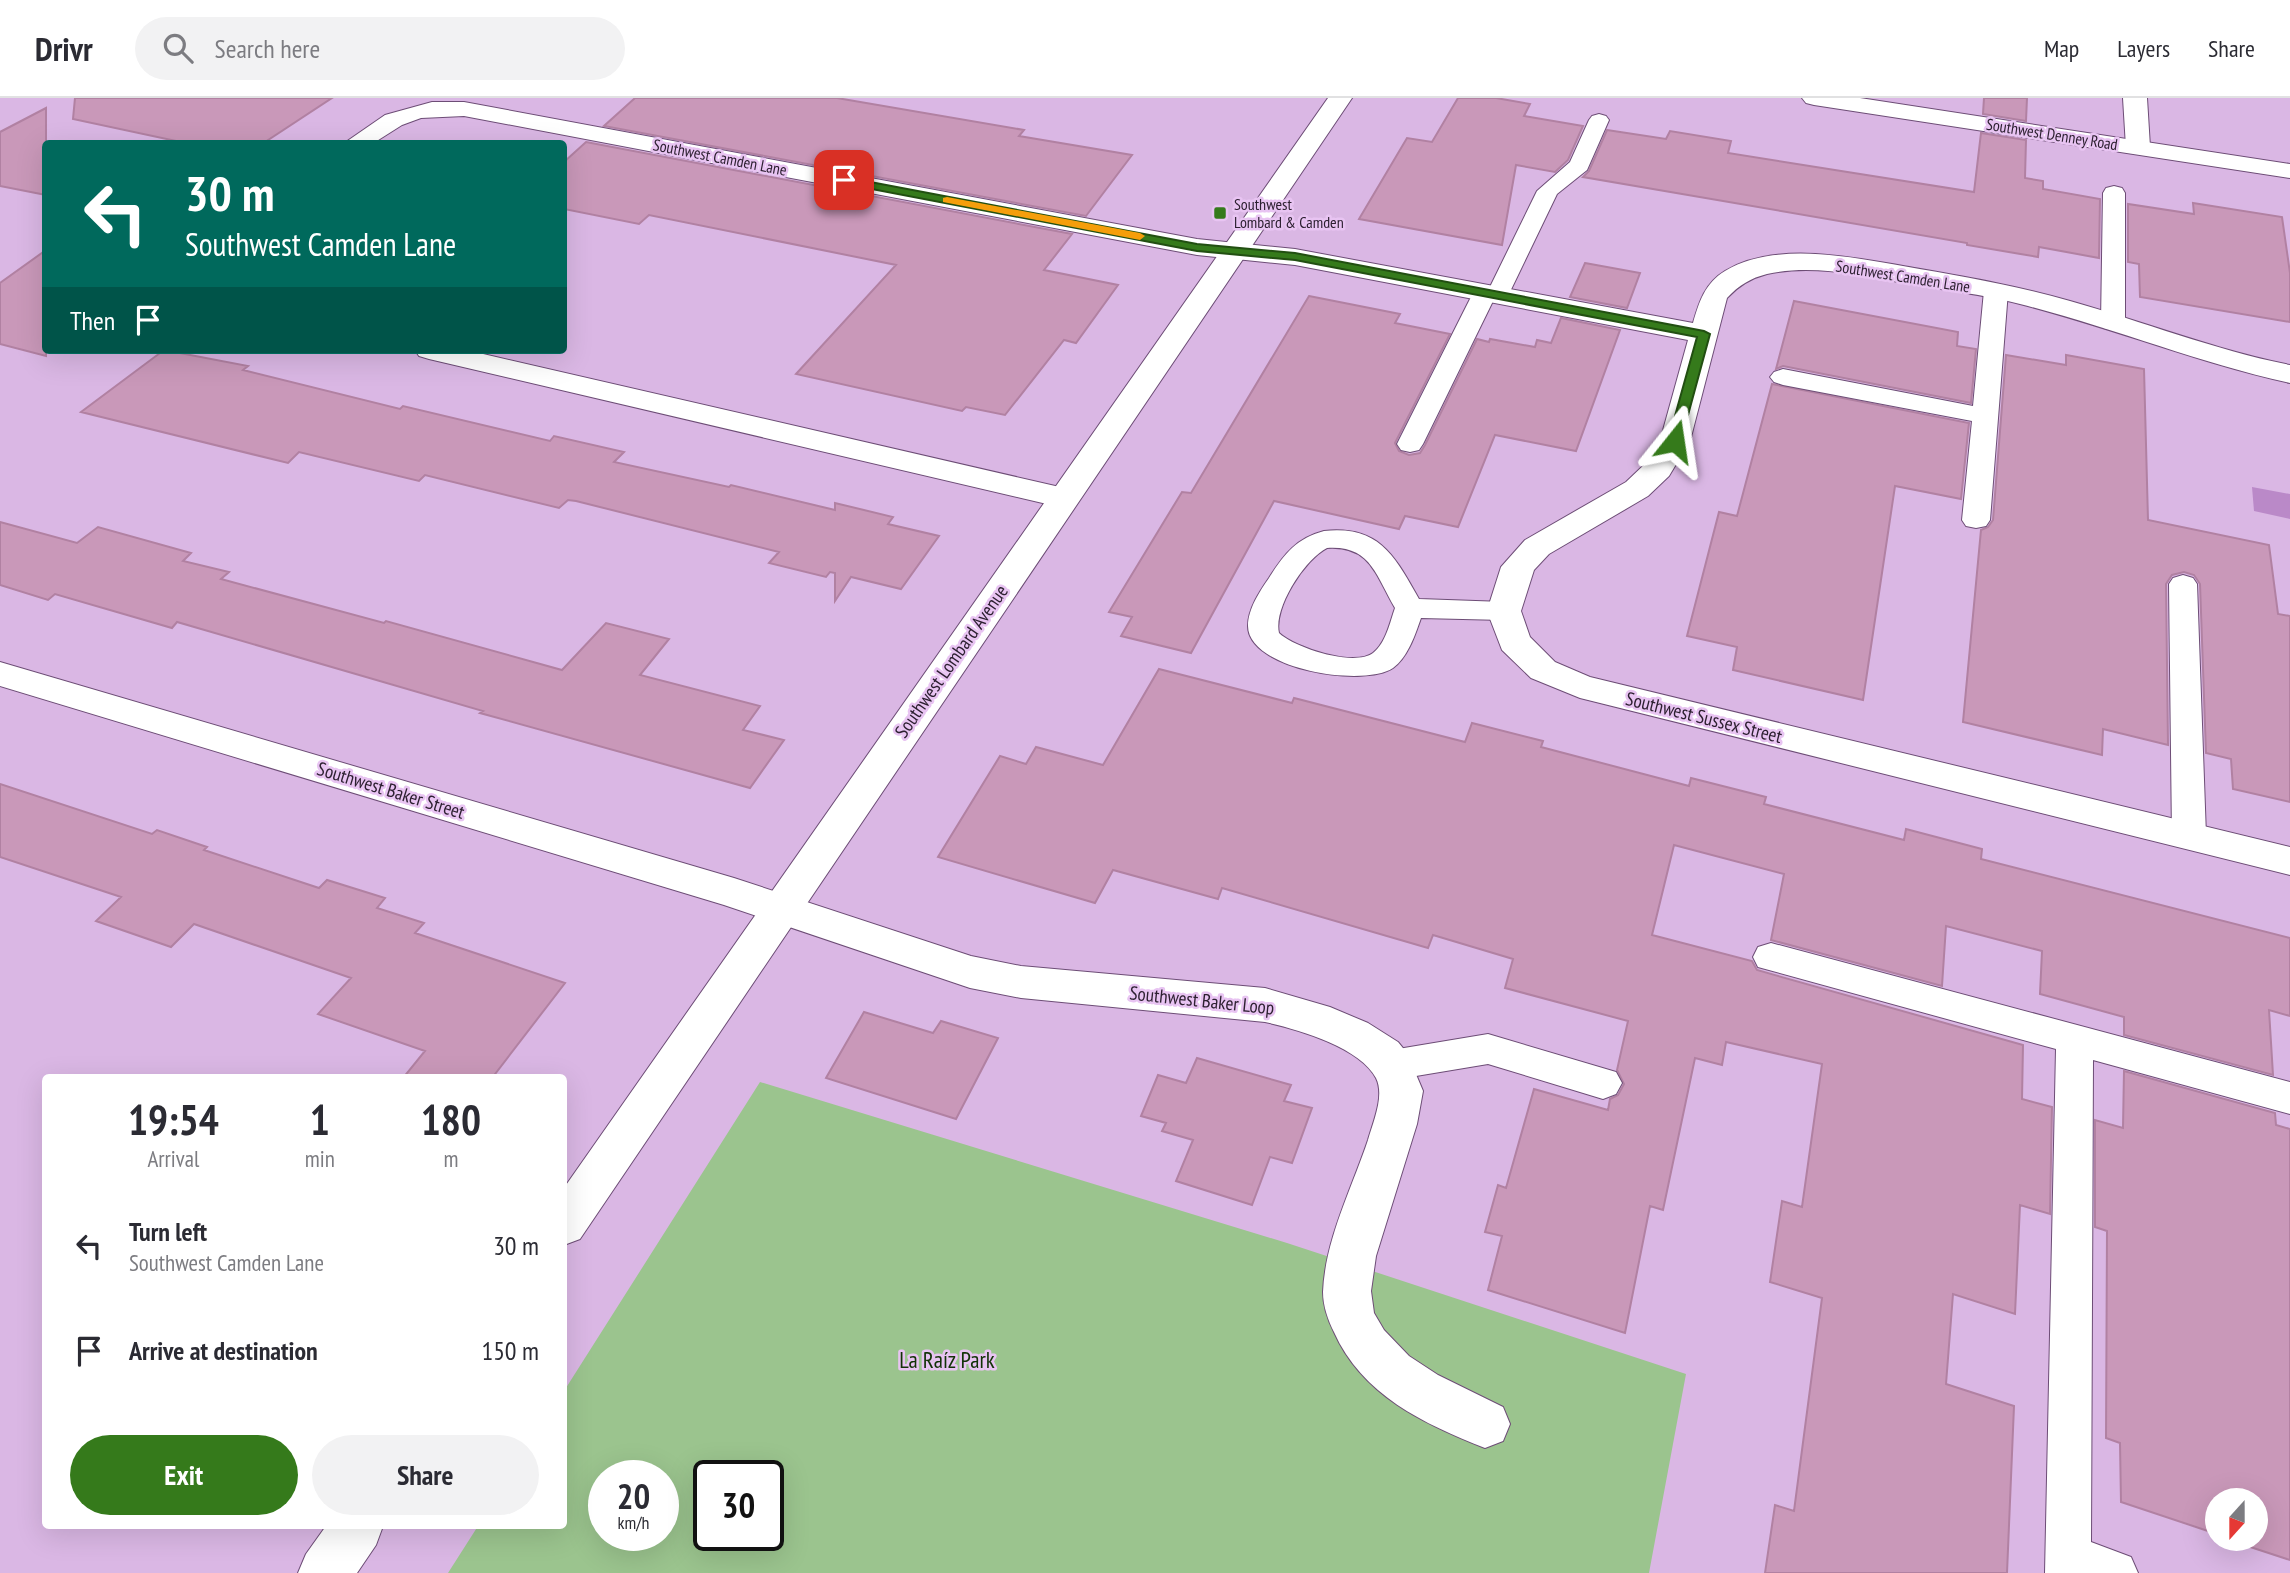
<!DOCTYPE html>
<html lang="en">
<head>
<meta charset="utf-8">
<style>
	:root { --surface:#fff; --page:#f2f2f3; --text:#2b2b33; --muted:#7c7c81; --line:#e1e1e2; --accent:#357a1b }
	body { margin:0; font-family:"PT Sans Narrow",sans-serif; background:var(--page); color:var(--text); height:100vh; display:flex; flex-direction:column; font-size:26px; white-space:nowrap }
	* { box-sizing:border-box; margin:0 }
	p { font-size:23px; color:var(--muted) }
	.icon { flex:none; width:38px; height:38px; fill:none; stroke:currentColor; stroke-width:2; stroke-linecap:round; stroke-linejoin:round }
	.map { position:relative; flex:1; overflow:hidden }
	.panel { position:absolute; left:42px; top:976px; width:525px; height:455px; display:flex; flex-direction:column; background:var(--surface); border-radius:7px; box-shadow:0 7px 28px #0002 }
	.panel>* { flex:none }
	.banner { position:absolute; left:42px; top:42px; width:525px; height:214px; border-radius:7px; box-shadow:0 7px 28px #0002; background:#00695c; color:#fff; overflow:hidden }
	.needle { width:46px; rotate:201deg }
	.fabs { position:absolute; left:2205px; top:1390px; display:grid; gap:14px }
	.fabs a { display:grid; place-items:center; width:63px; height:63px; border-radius:50%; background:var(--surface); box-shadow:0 7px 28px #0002; font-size:35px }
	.speed { position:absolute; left:588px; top:1362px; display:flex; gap:14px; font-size:35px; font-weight:700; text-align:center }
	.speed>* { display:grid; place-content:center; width:91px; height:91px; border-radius:50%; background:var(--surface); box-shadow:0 7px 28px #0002; line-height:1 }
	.speed small { font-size:18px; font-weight:400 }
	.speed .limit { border:4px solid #111; border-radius:10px; background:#fff; color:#111 }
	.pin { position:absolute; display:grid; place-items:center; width:60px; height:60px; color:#fff; margin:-30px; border-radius:14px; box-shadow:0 4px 10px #0006 }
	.me { position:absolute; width:77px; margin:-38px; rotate:15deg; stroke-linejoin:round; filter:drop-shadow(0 0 5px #0008) }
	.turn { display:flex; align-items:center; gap:24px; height:147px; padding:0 28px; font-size:32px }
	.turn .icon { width:91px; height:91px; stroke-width:2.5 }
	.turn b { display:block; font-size:49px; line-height:60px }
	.then { display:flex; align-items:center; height:66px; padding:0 28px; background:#0003; gap:14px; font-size:26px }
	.eta { display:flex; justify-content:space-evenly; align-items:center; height:119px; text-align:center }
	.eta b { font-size:42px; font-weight:600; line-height:49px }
	.action { display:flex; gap:14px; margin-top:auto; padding:14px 28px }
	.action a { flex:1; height:80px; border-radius:42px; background:var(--accent); color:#fff; font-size:28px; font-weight:600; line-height:80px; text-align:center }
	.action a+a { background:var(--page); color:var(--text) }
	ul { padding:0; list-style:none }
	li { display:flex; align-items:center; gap:21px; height:105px; padding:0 28px }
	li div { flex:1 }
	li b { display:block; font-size:26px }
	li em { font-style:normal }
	header { display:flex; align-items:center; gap:42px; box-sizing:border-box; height:98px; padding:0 35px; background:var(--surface); border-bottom:2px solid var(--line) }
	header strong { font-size:33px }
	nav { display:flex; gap:38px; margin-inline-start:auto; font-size:24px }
	.search { width:490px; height:63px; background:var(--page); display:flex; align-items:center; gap:18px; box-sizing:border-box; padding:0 24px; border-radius:38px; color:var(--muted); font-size:26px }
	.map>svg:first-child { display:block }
	.green { fill:#9bc48e; fill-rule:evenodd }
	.water { fill:#ba89c8 }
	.building { fill:#c998b9; stroke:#b181a2; stroke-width:2 }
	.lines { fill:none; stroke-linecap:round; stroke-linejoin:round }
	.service-casing { stroke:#6d4d76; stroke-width:2 }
	.minor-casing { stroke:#6d4d76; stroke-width:2 }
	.tertiary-casing { stroke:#6d4d76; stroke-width:2 }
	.service { fill:#fff; fill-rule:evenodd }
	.minor { fill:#fff; fill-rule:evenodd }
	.tertiary { fill:#fff; fill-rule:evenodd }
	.route { fill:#357a1b; stroke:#224f12; stroke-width:2 }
	.slow { fill:#f59e0b }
	.poi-dot { fill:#357a1b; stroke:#e8c4f2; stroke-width:2.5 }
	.labels { text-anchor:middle; stroke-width:5; stroke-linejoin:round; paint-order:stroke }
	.far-street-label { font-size:16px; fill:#2d2031; stroke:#e8c4f2 }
	.far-poi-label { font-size:16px; fill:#2d2031; stroke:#e8c4f2; text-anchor:start }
	.street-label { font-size:19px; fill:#2d2031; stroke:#e8c4f2 }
	.near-park-label { font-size:23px; fill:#123306; stroke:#e8c4f2 }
</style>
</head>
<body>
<header>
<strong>Drivr</strong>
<div class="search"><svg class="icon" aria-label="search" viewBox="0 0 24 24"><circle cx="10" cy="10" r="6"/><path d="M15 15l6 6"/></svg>Search here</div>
<nav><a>Map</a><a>Layers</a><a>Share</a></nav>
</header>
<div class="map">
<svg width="2290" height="1475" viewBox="0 0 2290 1475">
	<rect width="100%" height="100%" fill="#dab7e4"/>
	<!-- green -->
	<path class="green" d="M760 984 1287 1145 1686 1276 1649 1475H448L478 1428H564V1293ZM604 1377H663V1437H604ZM709 1377H768V1437H709Z"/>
	<!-- water -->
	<path class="water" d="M2252 389 2290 396V421L2254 413Z"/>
	<!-- building -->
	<path class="building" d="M75 0H332L262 46H190L73 21Z
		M635 0H837L1024 32 1019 38 1132 57 1086 118 604 28Z
		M1458 0H1496L1530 6 1524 18 1583 28 1568 62 1555 74 1516 67 1502 147 1359 121 1407 40 1432 44Z
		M1984 0H2027L2026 23 1983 16Z
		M46 10V97L0 88V34Z
		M1607 32 1666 41 1670 33 1731 43 1728 55 1974 94 1981 35 2026 42 2025 80 2043 83V91L2100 101 2099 160 2039 149 2038 159 1967 147V145L1583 79 1589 73Z
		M586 44 1072 136 1044 172 1118 187 1076 245 1064 242 1005 317 966 309 962 313 796 276 896 167 649 117 639 126 564 111V64Z
		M2193 105 2282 119 2290 175V224L2140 199 2139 166 2128 164V106L2194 116Z
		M46 152V258L0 246V185Z
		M1585 165 1640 175 1627 210 1570 199Z
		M1309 198 1400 216 1395 225 1450 236 1395 345 1399 353 1409 357 1420 355 1425 347 1477 241 1489 244 1490 241 1535 249 1537 242 1551 245 1561 220 1620 232 1576 353 1495 337 1458 429 1405 418 1399 431 1274 403 1191 555 1121 538 1132 519 1109 514 1182 394 1191 395Z
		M1794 203 1958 234 1957 248 1976 251 1971 305 1783 268 1776 271Z
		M164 252 248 268 243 272 400 311 403 308 550 343 554 338 624 354 614 364 729 389 731 387 835 412V405L893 419 888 426 939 438 901 491 851 479 835 503V475L830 474 826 479 769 465 779 454 576 403 568 402 559 410 425 377 419 383 299 354 288 365 81 314Z
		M2006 257 2066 267V257L2144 271 2148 422 2269 447 2278 516 2290 518V704L2233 691 2231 661 2206 655 2200 486 2194 477 2184 474 2172 477 2166 486 2168 647 2103 631 2102 657 1963 624 1981 432 1988 429 1993 422Z
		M1772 286 1969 325 1961 401 1895 388 1863 602 1733 572 1737 549 1687 538 1719 414 1737 418Z
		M0 424 77 445 98 429 191 455 183 463 229 474 221 481 384 525 386 523 562 572 606 525 669 541 640 577 760 608 743 632 784 642 750 690 480 615 483 613 177 524 172 530 55 496 48 502 0 487Z
		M1159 571 1292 605 1294 600 1465 644 1472 625 1543 643 1541 649 1689 688 1691 680 1766 699 1764 706 1904 742 1906 731 1982 751 1981 761 2290 840V918L2269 912 2273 977 2124 937V919L2040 896 2042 853 1946 828 1942 888 1771 842 1784 776 1674 747 1652 837 1752 863 1757 872 2023 947 2022 1001 2052 1009 2050 1116 2020 1107 2015 1216 1953 1196 1946 1286 2014 1308 2007 1475H1765L1775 1407 1794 1413 1822 1200 1770 1184 1782 1103 1802 1109 1822 966 1726 944 1722 967 1695 960 1663 1112 1650 1108 1625 1235 1488 1192 1502 1138 1485 1134 1498 1087 1506 1090 1534 991 1608 1012 1610 1001 1618 997 1624 986 1617 972 1628 923 1505 890 1513 861 1433 837 1428 850 1222 790 1218 801 1113 772 1095 805 938 759 1000 658 1026 666 1036 649 1103 667Z
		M0 686 152 736 157 732 207 749 204 752 319 790 327 782 385 800 377 810 424 825 415 835 565 885 492 980H403L425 953 318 916 351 880 194 826 171 849 96 823 121 799 0 759Z
		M864 914 933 935 941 923 998 940 956 1021 826 980Z
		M1197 960 1291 987 1284 1003 1312 1010 1292 1065 1270 1059 1252 1107 1176 1083 1193 1042 1162 1033 1166 1025 1141 1018 1158 977 1186 985Z
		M2124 973 2275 1015 2276 1027 2290 1031V1462L2229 1442 2256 1440V1402H2217V1436L2121 1404 2120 1345 2106 1340 2107 1133 2095 1129V1022L2123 1030Z"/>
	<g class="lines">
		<!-- service casing -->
		<g class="service-casing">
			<path id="service" d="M1599 16 1606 18 1609 22 1587 72 1557 96 1506 202 1493 203 1423 346 1419 352 1410 354 1401 352 1397 346 1473 195 1477 190 1490 189 1537 93 1570 64 1589 22 1592 18Z
				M2114 88 2122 90 2125 95V225L2122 230 2113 232 2104 230 2101 225 2103 95 2106 90Z
				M1996 186 2004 188 2008 193 1990 422 1986 428 1976 430 1966 428 1962 422 1972 323 1783 287 1774 284 1770 279 1774 274 1783 271 1973 308 1984 193 1988 188Z
				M1324 433C1380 427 1395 459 1419 501L1504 504 1514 506 1519 513 1514 520 1504 522 1421 520C1415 537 1408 559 1393 570 1363 590 1248 571 1248 528 1248 511 1260 493 1269 480 1284 456 1297 440 1324 433ZM1327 450C1371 447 1376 478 1395 510 1390 524 1386 545 1373 555 1354 569 1295 550 1279 535 1273 510 1305 461 1327 450Z
				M2183 477 2193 480 2197 486 2206 738 2201 747 2189 750 2177 747 2172 738 2169 486 2173 480Z
				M1771 845 2290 984V1016L2093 962 2091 1444 2131 1459 2138 1475H2045L2056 951 1758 869 1753 859 1758 849Z
				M1488 936 1616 974 1622 985 1616 996 1603 1001 1488 966 1392 982 1379 978 1373 967 1379 956 1392 952Z"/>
		</g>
		<!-- minor casing -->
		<g class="minor-casing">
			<path id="minor" d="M2123 0H2147L2150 49 2147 54 2138 56 2129 54 2126 49Z
				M432 4H464L1197 141 1295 151 1693 225C1699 204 1705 185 1725 173 1774 143 1851 159 1903 168 1960 178 2015 187 2070 203 2144 224 2215 252 2290 267V285C2198 265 2111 229 2020 206 1982 196 1943 192 1904 185 1860 177 1812 166 1767 176 1751 180 1739 187 1727 200L1690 343 1669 378 1648 398 1549 456 1534 472 1521 513 1530 539 1555 564 1590 579 2290 749V777L1580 600 1531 580 1502 552 1487 513 1501 469 1525 442 1626 384 1646 365 1660 343 1688 242 1295 167 1197 157 464 18 421 20 402 27 372 46H343L385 17Z
				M415 252H466L1064 390 1075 393 1080 400 1075 407 1064 410 429 261 419 258Z
				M0 564 734 780 971 858 1021 868 1265 890 1330 909 1368 925 1398 944 1407 955 1423 993 1417 1026 1376 1158 1371 1193 1374 1215 1384 1232 1409 1258 1438 1277 1503 1309 1510 1326 1503 1343 1485 1350C1424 1326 1362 1297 1334 1234 1328 1222 1323 1208 1323 1194 1325 1142 1352 1090 1368 1042 1373 1024 1385 998 1376 980 1360 949 1297 931 1265 924L1021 900 970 890 724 807 0 588Z"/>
		</g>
		<!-- tertiary casing -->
		<g class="tertiary-casing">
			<path id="tertiary" d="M1328 0H1352L580 1141 564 1147V1090Z
				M1802 0H1860L2290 66V80L1814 7 1806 5Z
				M326 1428H383L376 1447 357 1475H298L306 1456Z"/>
		</g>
		<!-- service -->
		<use href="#service" class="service"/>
		<!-- minor -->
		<use href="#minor" class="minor"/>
		<!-- tertiary -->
		<use href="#tertiary" class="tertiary"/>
	</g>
	<!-- route -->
	<path class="route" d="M844 79 1197 146 1295 155 1704 233 1710 236 1681 343 1675 347 1668 343 1697 239 1295 162 1197 153 840 85V80Z"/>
	<!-- slow -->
	<path class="slow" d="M947 99 1140 135 1145 138 1140 142 943 104V100Z"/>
	<!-- markers -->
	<rect class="poi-dot" x="1213" y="108" width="14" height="14" rx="3.5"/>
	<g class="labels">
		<!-- far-street labels -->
		<g class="far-street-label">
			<text transform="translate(2052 36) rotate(9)" y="6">Southwest Denney Road</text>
			<text transform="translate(720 59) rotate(11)" y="6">Southwest Camden Lane</text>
			<text transform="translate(1903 178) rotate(9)" y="6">Southwest Camden Lane</text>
		</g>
		<!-- far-poi labels -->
		<g class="far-poi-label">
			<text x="1234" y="112">Southwest<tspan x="1234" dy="18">Lombard &amp; Camden</tspan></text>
		</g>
		<!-- street labels -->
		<g class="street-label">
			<text transform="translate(951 563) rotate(-55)" y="7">Southwest Lombard Avenue</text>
			<text transform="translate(1704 619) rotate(14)" y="7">Southwest Sussex Street</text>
			<text transform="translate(391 692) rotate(17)" y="7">Southwest Baker Street</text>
			<text transform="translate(1202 902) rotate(6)" y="7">Southwest Baker Loop</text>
		</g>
		<!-- near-park labels -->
		<g class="near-park-label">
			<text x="947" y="1270">La Raíz Park</text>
		</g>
	</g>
</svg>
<div class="fabs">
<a><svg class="needle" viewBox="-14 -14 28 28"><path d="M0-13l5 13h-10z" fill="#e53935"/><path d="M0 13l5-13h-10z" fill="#7c7c81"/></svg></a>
</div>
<div class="speed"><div>20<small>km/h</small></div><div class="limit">30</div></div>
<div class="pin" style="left:844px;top:82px;background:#d93025"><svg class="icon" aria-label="arrive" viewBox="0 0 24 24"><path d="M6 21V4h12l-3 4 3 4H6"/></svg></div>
<svg class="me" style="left:1675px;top:343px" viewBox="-20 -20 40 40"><path d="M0-17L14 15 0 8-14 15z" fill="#357a1b" stroke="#fff" stroke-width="4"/></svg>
<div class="banner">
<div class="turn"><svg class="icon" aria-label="left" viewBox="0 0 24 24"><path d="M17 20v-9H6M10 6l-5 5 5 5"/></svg><div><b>30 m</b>Southwest Camden Lane</div></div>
<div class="then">Then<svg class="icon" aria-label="arrive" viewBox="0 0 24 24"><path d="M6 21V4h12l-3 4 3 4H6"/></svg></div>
</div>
<section class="panel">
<div class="eta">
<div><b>19:54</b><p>Arrival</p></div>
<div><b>1</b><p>min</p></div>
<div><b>180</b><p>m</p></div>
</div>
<ul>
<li><svg class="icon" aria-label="left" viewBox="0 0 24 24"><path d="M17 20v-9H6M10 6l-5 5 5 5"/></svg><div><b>Turn left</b><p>Southwest Camden Lane</p></div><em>30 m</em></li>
<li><svg class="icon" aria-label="arrive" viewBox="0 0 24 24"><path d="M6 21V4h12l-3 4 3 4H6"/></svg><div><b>Arrive at destination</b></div><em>150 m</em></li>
</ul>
<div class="action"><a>Exit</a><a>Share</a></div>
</section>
</div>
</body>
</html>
